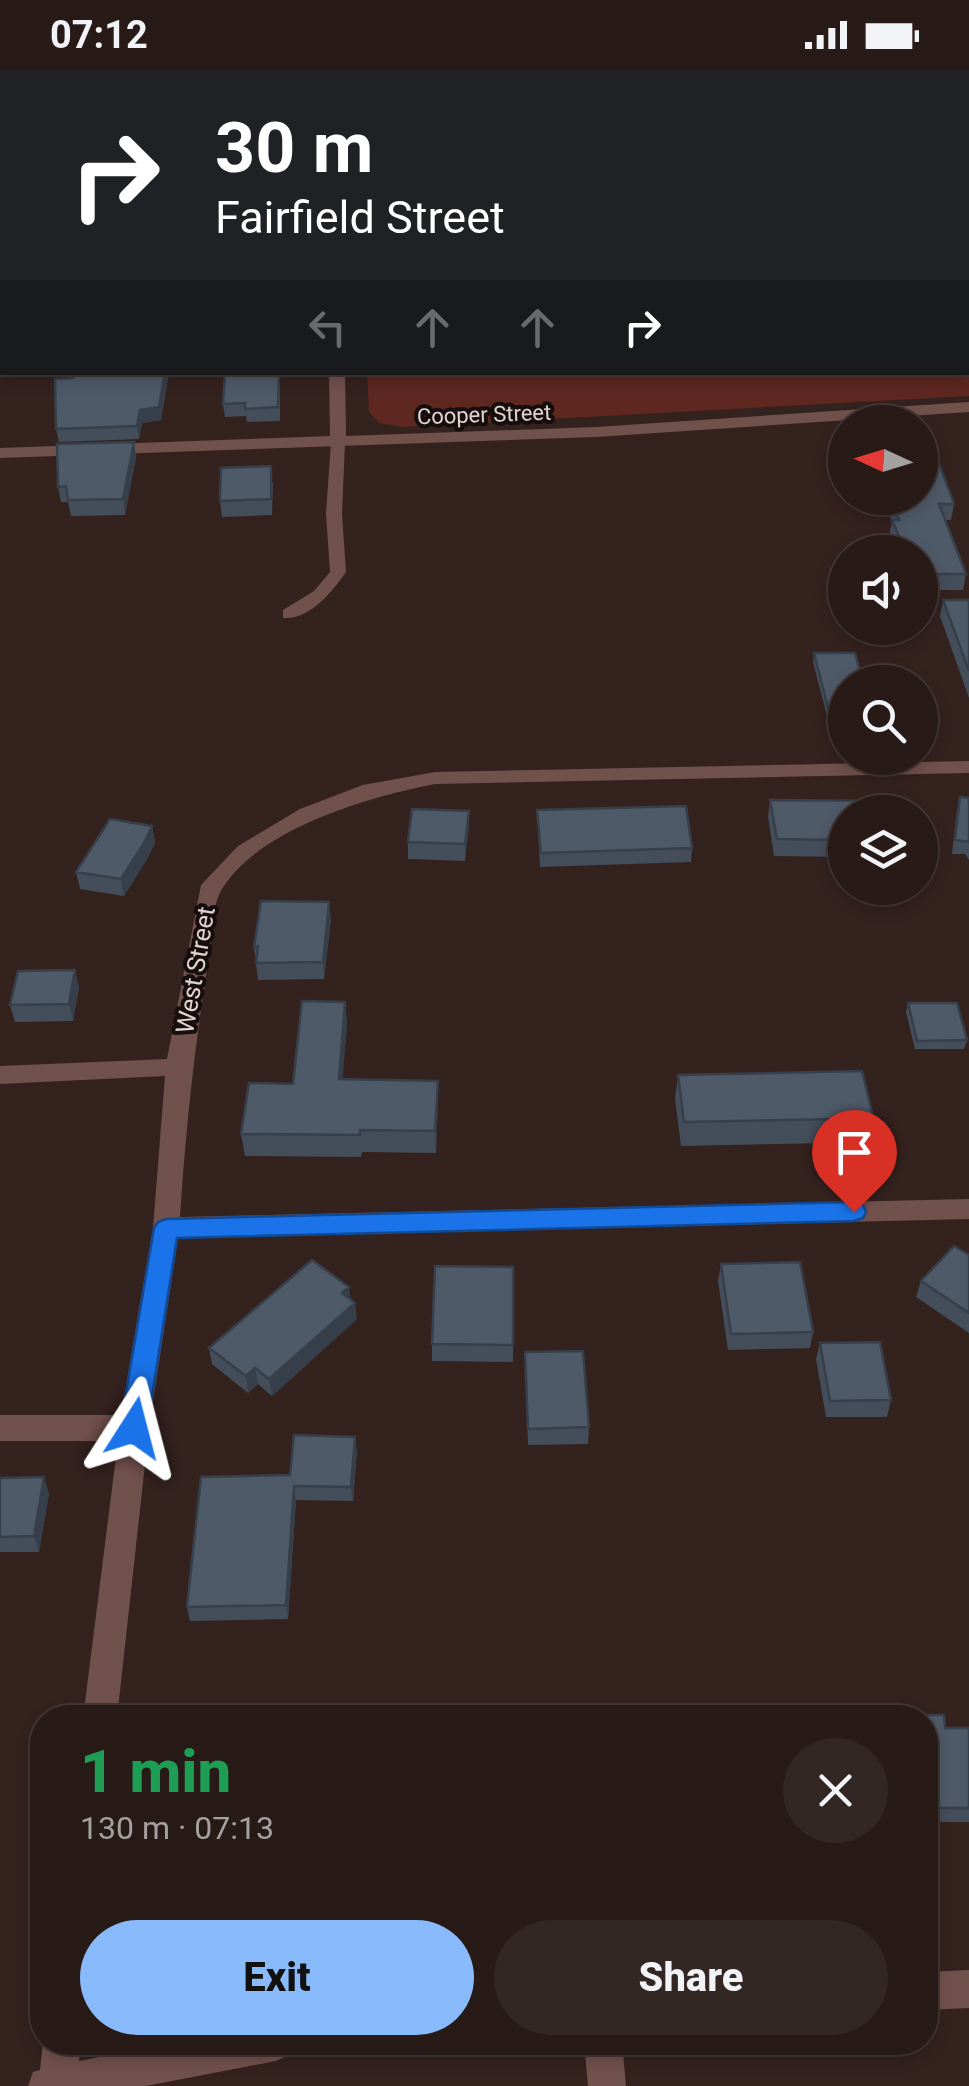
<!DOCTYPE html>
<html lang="en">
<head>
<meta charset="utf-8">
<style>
	:root { --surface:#271a17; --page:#332724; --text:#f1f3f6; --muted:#a4a1a1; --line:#433836; --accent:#89bafc }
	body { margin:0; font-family:Roboto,sans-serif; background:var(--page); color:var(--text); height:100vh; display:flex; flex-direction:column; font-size:38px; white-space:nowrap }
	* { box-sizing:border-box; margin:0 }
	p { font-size:32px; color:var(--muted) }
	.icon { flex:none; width:55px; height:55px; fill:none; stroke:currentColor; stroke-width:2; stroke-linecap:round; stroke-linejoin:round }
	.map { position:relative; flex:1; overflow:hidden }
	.details { position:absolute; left:30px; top:1635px; width:908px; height:350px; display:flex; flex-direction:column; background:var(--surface); border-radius:40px; box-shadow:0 5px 15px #0003,0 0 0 2px var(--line) }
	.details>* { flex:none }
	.banner { position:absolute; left:0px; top:0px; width:970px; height:305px; box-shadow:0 5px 15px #0003,0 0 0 2px var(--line); background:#202124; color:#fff; overflow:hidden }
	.needle { width:65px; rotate:274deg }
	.fabs { position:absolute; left:828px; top:335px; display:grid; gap:20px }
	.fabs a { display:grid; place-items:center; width:110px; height:110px; border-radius:50%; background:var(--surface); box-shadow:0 5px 15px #0003,0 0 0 2px var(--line); font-size:50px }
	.pin { position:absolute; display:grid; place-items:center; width:85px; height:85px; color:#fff; margin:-102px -42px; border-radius:50% 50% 50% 0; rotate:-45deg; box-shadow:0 0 10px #0007 }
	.pin .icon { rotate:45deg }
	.me { position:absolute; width:110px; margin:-55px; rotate:9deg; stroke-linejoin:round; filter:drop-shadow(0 0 8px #0008) }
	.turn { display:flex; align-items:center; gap:35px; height:210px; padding:0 50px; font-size:45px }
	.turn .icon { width:130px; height:130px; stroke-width:2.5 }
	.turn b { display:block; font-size:70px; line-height:85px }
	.lanes { display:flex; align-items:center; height:95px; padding:0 50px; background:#0003; justify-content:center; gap:50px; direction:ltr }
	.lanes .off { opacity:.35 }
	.round { display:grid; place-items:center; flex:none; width:105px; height:105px; border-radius:52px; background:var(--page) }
	.headline { display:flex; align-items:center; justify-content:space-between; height:170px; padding:0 50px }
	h1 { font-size:60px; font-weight:800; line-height:75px; color:#1e9e55 }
	.primary-button { display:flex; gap:20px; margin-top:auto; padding:20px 50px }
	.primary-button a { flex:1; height:115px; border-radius:60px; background:var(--accent); color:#111; font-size:40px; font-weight:800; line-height:115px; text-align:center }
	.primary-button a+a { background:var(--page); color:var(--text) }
	.status { display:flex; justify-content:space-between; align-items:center; height:70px; padding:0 50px; background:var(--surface); direction:ltr }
	.status svg { height:28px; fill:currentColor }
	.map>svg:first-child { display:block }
	.green { fill:#5e2821 }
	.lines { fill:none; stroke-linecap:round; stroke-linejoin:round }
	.service { fill:#71514c; fill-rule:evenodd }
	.minor { fill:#71514c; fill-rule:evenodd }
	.wall { fill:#444d5a }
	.shaded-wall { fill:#373f4a }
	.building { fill:#4f5a69; stroke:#373f4a; stroke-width:2.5 }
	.route { fill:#1a73e8; stroke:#114b97; stroke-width:2.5 }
	.labels { text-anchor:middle; stroke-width:8; stroke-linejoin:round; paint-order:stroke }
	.far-street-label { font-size:22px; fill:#e0d3d1; stroke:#160e0d }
	.street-label { font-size:25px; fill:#e0d3d1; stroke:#160e0d }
</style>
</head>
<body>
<div class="status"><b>07:12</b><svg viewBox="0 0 49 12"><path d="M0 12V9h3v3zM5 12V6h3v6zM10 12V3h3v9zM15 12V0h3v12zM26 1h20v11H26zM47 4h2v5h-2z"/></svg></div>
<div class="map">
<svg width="969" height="2016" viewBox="0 0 969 2016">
	<rect width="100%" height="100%" fill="#34221f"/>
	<!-- green -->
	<path class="green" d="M969 101V326L403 357 379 353 369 342 367 303 968 302Z"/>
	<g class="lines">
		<!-- service -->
		<path class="service" d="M338 368 345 372 342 444 346 502C332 522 310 550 283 548V540L314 521 330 502 326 444 331 372Z"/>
		<!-- minor -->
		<path class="minor" d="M330 0H342V2H330Z
			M2 44V59L0 60V45Z
			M968 88H969V96H968Z
			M0 90H2V98H0Z
			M0 162H2V170H0Z
			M2 255V265L0 266V256Z
			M329 302H345L346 366 596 357 969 332V342L596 367 0 388V378L330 366Z
			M969 691V703L435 714C371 726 256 759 221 821 212 836 213 864 210 881 195 972 186 1055 180 1147L969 1129V1149L178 1168 149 1358 117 1648H83L118 1371H0V1345H121L153 1158 165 1006 0 1014V996L167 989 201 815 238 776 300 739 363 715 435 702Z
			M969 1900V1938L925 1940V1902Z
			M43 1972H81L79 1991 175 1972H295L289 1985 276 1991 146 2016H28L33 2002 40 2000Z
			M584 1972H622L626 2016H588Z"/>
	</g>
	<!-- wall -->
	<path class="wall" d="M75 302H169L161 350 142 353 139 369 59 372 56 359Z
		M225 302H280V351L247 352 246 346 225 347 223 334Z
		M134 372 136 387 125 445 71 446 68 432H61L58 417Z
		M273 412 272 445 222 447 220 431Z
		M884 428H920L954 434 951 450H945L966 504 963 520H920V482H896L889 466 892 452Z
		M943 530H969V628L940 546Z
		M814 583 845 612V661H831L813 592Z
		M960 727 969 728V790L965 784H952L957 740Z
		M770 730 845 742V787L774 786 768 747Z
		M537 740 692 778 691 792 540 797Z
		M469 741 465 791 408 789V772Z
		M152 756 155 773 147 789 124 826 80 819 76 802Z
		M331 849 324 909 258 910 254 877Z
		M79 917 73 951 15 952 10 935Z
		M345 932 347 954 342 1009 438 1011 436 1083 362 1082 361 1087 245 1086 241 1064 293 1014Z
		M908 933 967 970 964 979H915L906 942Z
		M678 1005 875 1055 870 1079 830 1080 829 1073 681 1076 675 1029Z
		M969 1185V1263L916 1227 921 1211Z
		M721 1194 813 1262 810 1278 728 1280 718 1211Z
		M513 1197V1292L432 1291V1274Z
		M350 1229 357 1249 272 1326 258 1314 248 1323 212 1294 209 1278Z
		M820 1273 891 1330 887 1347H826L816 1289Z
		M525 1282 589 1357 588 1374 528 1375Z
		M357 1381 353 1431 296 1430 288 1549 190 1551 187 1537 290 1405Z
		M0 1408 49 1423 39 1482H0Z
		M816 1645H944L945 1658H969V1752H925V1648H815Z"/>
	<!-- shaded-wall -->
	<path class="shaded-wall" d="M165 302H169L161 350 142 353 139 369 137 356 140 340Z
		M134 372 136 387 125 445 123 429Z
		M469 741V757L465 791V774Z
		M152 756 155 773 147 789 124 826 121 809Z
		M329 832 331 849 324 909 323 892Z
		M75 900 79 917 73 951 69 934Z
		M345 932 347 954 341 1031 339 1009Z
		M438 1011V1033L436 1083 435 1061Z
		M349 1217 351 1234 342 1223Z
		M355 1233 357 1249 272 1326 269 1309Z
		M255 1298 258 1314 248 1323 246 1306Z
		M355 1367 357 1381 353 1431 351 1417Z
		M44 1407 49 1423 39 1482 34 1466Z
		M294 1416 296 1430 288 1549 286 1535Z"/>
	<!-- building -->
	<path class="building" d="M53 0H88L87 2H52Z
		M192 0H292V2H192Z
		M731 0H809L810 2H731Z
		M2 168V224H0V176Z
		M75 302H165L159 337 140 340 137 356 56 359 55 309 73 308Z
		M225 302H279L278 337 245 339V333L223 334Z
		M920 369H930L954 434H939L966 504H920V482H906L892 450H899L892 428H920Z
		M134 372 123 429 68 430 66 416 58 417 57 374Z
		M271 396V429L220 431 221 398Z
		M943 530H969V601Z
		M814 583H855L863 612H845V653H832Z
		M960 727 969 728V772L955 770Z
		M770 730 897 731 899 742H845V770L777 769Z
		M686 736 692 778 541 783 537 740Z
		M412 739 469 741 465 774 408 772Z
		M110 749 152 756 144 773 121 809 76 802Z
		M261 831 329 832 323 892 256 893 258 876 254 877Z
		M75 900 69 934 10 935 18 901Z
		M302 931 345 932 339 1009 438 1011 435 1061 360 1060V1065L241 1064 249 1013 293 1014Z
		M908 933H957L967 970 917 971Z
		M862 1001 875 1055 835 1056 834 1049 684 1052 678 1005Z
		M954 1176 969 1185V1243L921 1211Z
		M312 1190 349 1217 342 1223 355 1233 269 1309 255 1298 246 1306 209 1278Z
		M800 1192 813 1262 731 1264 721 1194Z
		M435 1196 513 1197V1275L432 1274Z
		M880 1272 891 1330 830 1331 820 1273Z
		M583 1281 589 1357 528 1359 525 1282Z
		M294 1365 355 1367 351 1417 294 1416 286 1535 187 1537 201 1407 290 1405Z
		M44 1407 34 1466 0 1467V1408Z
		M581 1643 669 1644V1648H581Z
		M816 1645H944L945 1658H969V1738H925V1648H816Z"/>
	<!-- route -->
	<path class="route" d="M854 1132 863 1135 866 1142 863 1148 854 1151 177 1168 147 1358 143 1366 134 1369 124 1366 120 1358 154 1158 158 1152 166 1149Z"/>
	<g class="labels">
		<!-- far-street labels -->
		<g class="far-street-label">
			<text transform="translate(484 344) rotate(-2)" y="8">Cooper Street</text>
		</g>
		<!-- street labels -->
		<g class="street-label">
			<text transform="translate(195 900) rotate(-80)" y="9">West Street</text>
		</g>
	</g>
</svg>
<div class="fabs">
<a><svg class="needle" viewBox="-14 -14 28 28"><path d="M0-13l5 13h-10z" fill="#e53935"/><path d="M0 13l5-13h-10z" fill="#a4a1a1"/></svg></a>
<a><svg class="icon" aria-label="sound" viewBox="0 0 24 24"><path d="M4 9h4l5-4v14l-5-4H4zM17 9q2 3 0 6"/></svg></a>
<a><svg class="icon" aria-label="search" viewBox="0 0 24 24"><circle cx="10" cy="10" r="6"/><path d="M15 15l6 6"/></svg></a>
<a><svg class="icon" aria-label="layers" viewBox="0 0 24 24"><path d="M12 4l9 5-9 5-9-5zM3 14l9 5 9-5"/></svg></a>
</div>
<div class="pin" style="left:854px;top:1142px;background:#d93025"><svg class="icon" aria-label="arrive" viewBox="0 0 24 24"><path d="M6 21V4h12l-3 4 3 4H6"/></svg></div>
<svg class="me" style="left:134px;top:1358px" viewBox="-20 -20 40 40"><path d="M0-17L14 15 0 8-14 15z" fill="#1a73e8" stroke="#fff" stroke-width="4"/></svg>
<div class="banner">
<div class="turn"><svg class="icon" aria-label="right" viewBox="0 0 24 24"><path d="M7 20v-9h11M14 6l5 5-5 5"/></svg><div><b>30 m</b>Fairfield Street</div></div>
<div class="lanes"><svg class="icon off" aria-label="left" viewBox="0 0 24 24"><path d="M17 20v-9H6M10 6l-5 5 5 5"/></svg><svg class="icon off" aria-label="ahead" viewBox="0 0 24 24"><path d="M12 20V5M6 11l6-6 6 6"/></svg><svg class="icon off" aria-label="ahead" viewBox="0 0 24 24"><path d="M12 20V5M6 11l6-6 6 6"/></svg><svg class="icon" aria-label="right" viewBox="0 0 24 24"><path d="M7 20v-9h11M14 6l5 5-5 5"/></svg></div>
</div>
<section class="details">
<div class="headline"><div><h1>1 min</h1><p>130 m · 07:13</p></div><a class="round"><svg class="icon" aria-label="close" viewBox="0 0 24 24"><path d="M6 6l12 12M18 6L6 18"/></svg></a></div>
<div class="primary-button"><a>Exit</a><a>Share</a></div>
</section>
</div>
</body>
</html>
